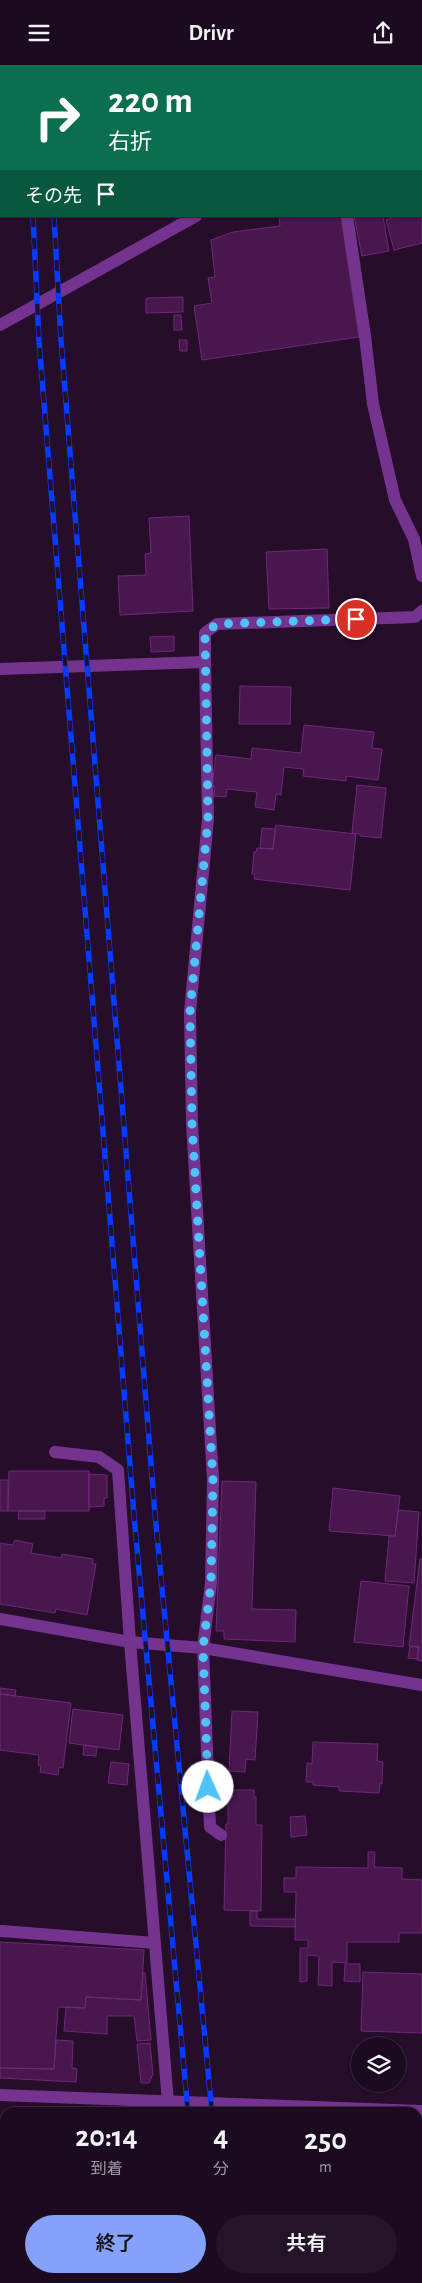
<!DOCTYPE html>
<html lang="ja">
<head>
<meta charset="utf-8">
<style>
	:root { --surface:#1c0a20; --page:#251329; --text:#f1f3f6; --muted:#a09aa5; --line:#3a2b3e; --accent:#86a1fa }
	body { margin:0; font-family:"Alegreya Sans","Noto Sans JP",sans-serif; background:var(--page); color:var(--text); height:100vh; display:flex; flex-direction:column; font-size:19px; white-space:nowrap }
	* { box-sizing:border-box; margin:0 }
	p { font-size:16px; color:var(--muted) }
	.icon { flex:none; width:28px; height:28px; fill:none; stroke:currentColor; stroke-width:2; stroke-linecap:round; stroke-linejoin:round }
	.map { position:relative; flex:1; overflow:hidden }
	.details { position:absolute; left:0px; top:2042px; width:422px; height:176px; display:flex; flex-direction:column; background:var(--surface); border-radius:15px 15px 0 0; box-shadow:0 1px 4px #0004,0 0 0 1px var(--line) }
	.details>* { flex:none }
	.hud { position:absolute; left:0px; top:0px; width:422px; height:152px; box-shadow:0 1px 4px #0004,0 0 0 1px var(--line); background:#0b6e4f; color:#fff; overflow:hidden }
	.tools { position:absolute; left:351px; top:1972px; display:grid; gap:10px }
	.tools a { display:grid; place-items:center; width:55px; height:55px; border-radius:50%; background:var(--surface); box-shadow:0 1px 4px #0004,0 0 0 1px var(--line); font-size:25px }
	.pin { position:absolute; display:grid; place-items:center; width:42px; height:42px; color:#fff; margin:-21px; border:2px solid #fff; border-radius:50%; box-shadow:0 1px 5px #0007 }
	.me { position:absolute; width:55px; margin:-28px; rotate:358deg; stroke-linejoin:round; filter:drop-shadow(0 0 4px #0008) }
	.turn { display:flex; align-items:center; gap:18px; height:105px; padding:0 25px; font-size:22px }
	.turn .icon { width:65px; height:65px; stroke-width:2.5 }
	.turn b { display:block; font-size:35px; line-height:42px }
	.then { display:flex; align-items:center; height:48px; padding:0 25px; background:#0003; gap:10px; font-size:19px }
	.eta { display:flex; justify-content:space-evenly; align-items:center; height:85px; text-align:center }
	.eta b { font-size:30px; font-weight:600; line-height:35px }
	.button { display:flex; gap:10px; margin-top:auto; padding:10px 25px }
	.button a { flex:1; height:58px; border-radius:30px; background:var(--accent); color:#111; font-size:20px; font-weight:600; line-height:58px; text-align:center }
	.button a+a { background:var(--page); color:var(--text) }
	header { display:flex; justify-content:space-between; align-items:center; height:65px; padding:0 25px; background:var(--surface); font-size:22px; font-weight:600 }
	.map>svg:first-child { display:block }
	.building { fill:#47174e; stroke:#71277c }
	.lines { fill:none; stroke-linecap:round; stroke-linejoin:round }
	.minor { stroke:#74338f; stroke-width:12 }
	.rail-casing { stroke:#033cff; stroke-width:5.5 }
	.rail { stroke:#260d2a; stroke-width:4; stroke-dasharray:11; stroke-linecap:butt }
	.route { stroke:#4fc3f7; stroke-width:9; stroke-dasharray:0 16.2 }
</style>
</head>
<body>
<header><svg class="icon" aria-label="menu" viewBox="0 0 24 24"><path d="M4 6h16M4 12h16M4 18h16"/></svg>Drivr<svg class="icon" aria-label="share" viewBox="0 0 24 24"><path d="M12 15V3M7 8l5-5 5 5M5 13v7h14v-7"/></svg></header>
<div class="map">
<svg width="422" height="2218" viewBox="0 0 422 2218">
	<rect width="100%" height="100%" fill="#260d2a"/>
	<!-- building -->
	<path class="building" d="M108 0H243L247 1H108Z
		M422 117V178L394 185 386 155 399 151H421Z
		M279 151H341L359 272 202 295 194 241 212 238 208 213 215 212 211 175 233 167 280 161Z
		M354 151H383L389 186 362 191Z
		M183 232V247L146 248V233Z
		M174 250H181L182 265H174Z
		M179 275H187V286H180Z
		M189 451 193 546 120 550 118 511 146 510 145 489 151 488 149 453Z
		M327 484 329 543 269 544 266 487Z
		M174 571V586L151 587 150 572Z
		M240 621 291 622 290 659H239Z
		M304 660 374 667 372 683 382 684 378 715 346 711V716L303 711 304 704 284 702 281 730 276 729 274 745 255 742 257 727 227 724 226 732 214 731 215 722 212 721 216 690 251 694 252 683 301 688Z
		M357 720 386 723 381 773 360 771V769L352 768Z
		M276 760 356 769 350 825 254 814 255 809H252L254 787H256L257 783 273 784Z
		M262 763 275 764 273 784 260 783Z
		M9 1406H89V1446H8Z
		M89 1409 107 1410V1433H104V1441L89 1442Z
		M0 1415H8V1446H0Z
		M222 1416 256 1417 252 1544 296 1545 295 1577 224 1574V1566H216Z
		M333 1423 400 1431 395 1471 329 1466Z
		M398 1445 419 1447 414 1518 385 1516 389 1471H395Z
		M19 1446H45V1454H18Z
		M15 1475 33 1479 31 1488 61 1493 62 1489 93 1494V1499H96L87 1550 56 1544 55 1548 0 1539V1478L13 1480Z
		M420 1494H422V1596L417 1595 419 1582 409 1581Z
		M361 1516 409 1521 403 1582 354 1577Z
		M410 1581 419 1582 417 1594 408 1593Z
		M0 1623 16 1625 15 1631 0 1629Z
		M0 1629 71 1638 63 1703 59 1702 58 1710 40 1707 41 1701 38 1700 39 1690 0 1685Z
		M73 1644 123 1650 119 1685 69 1678Z
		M232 1646 258 1647 255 1695 246 1694 245 1707 229 1706Z
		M313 1677 378 1679 377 1696 383 1697 382 1719 380 1718 379 1728 339 1726V1722L313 1720V1717H306L307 1698 312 1699Z
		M84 1680 97 1682 96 1691 83 1690Z
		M111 1697 129 1699 127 1720 108 1718Z
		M232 1725H254V1732H256V1760H262L261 1846 224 1845 226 1759H228V1733H232Z
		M305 1751 307 1770 291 1772 290 1752Z
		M368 1787H375L374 1802 402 1803V1814L422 1815V1868H399V1877H347V1898L332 1897V1921L318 1920 319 1891 307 1890V1916L300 1917V1883H308V1875H295L296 1827H284V1813H296V1802L368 1803Z
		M250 1846H257V1854H296L295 1862 250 1861Z
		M0 1877 144 1885 141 1935 86 1932 85 1943 58 1942 54 2004 0 2003Z
		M345 1899H360V1917L344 1916Z
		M143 1907 145 1908 151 1975 137 1976 134 1951H107V1969L64 1966 66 1942 85 1943 86 1932 141 1935Z
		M363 1907 422 1909V1968L361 1966Z
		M56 1975 73 1976 72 2003 77 2004 76 2017 0 2013V2003L54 2004Z
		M150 1978 153 2009 149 2018H141L137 1979Z
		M5 2139V2201L0 2200V2168H3Z
		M13 2214H64V2218H37L13 2216Z
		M64 2214H81L80 2218H64Z
		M298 2214H406V2218H298Z"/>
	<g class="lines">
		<!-- minor -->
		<path class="minor" d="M421 34H422
			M347 151 365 271 373 339 395 435 414 474 422 511
			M0 260 196 151
			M205 597 208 754 190 947 192 1059 213 1415 211 1518 203 1583 210 1762 221 1770
			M0 604 205 597V568L217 559 415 552 422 546
			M55 1387 99 1392 118 1405 130 1577 168 2037
			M0 1554 130 1577 203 1583 422 1620
			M2 1866 155 1878
			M0 2030 422 2046"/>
		<!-- rail casing -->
		<g class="rail-casing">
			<path id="rail" d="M32 1V0
				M53 1V0
				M33 151 39 276 134 1450 188 2048
				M54 151 61 275 155 1449 212 2048
				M203 2214 204 2218
				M227 2214 228 2218"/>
		</g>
		<!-- rail -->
		<use href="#rail" class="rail"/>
	</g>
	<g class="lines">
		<!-- route -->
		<path class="route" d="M208 1722 203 1583 211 1518 213 1415 192 1059 190 947 208 754 205 568 217 559 356 554"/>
	</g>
</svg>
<div class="tools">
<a><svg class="icon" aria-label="layers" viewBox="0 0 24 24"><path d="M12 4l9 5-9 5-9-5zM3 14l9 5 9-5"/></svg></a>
</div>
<div class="pin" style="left:356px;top:554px;background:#d93025"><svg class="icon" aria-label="arrive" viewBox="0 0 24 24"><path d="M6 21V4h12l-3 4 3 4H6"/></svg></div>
<svg class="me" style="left:208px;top:1722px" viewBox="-20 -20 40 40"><circle r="19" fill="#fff"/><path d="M0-13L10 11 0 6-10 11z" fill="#4fc3f7"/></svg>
<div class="hud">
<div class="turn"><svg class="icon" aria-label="right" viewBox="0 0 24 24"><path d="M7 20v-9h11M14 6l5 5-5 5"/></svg><div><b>220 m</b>右折</div></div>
<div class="then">その先<svg class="icon" aria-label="arrive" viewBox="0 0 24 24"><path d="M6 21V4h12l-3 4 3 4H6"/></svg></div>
</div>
<section class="details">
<div class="eta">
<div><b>20:14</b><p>到着</p></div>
<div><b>4</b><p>分</p></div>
<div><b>250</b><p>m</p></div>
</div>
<div class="button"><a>終了</a><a>共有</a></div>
</section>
</div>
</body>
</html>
